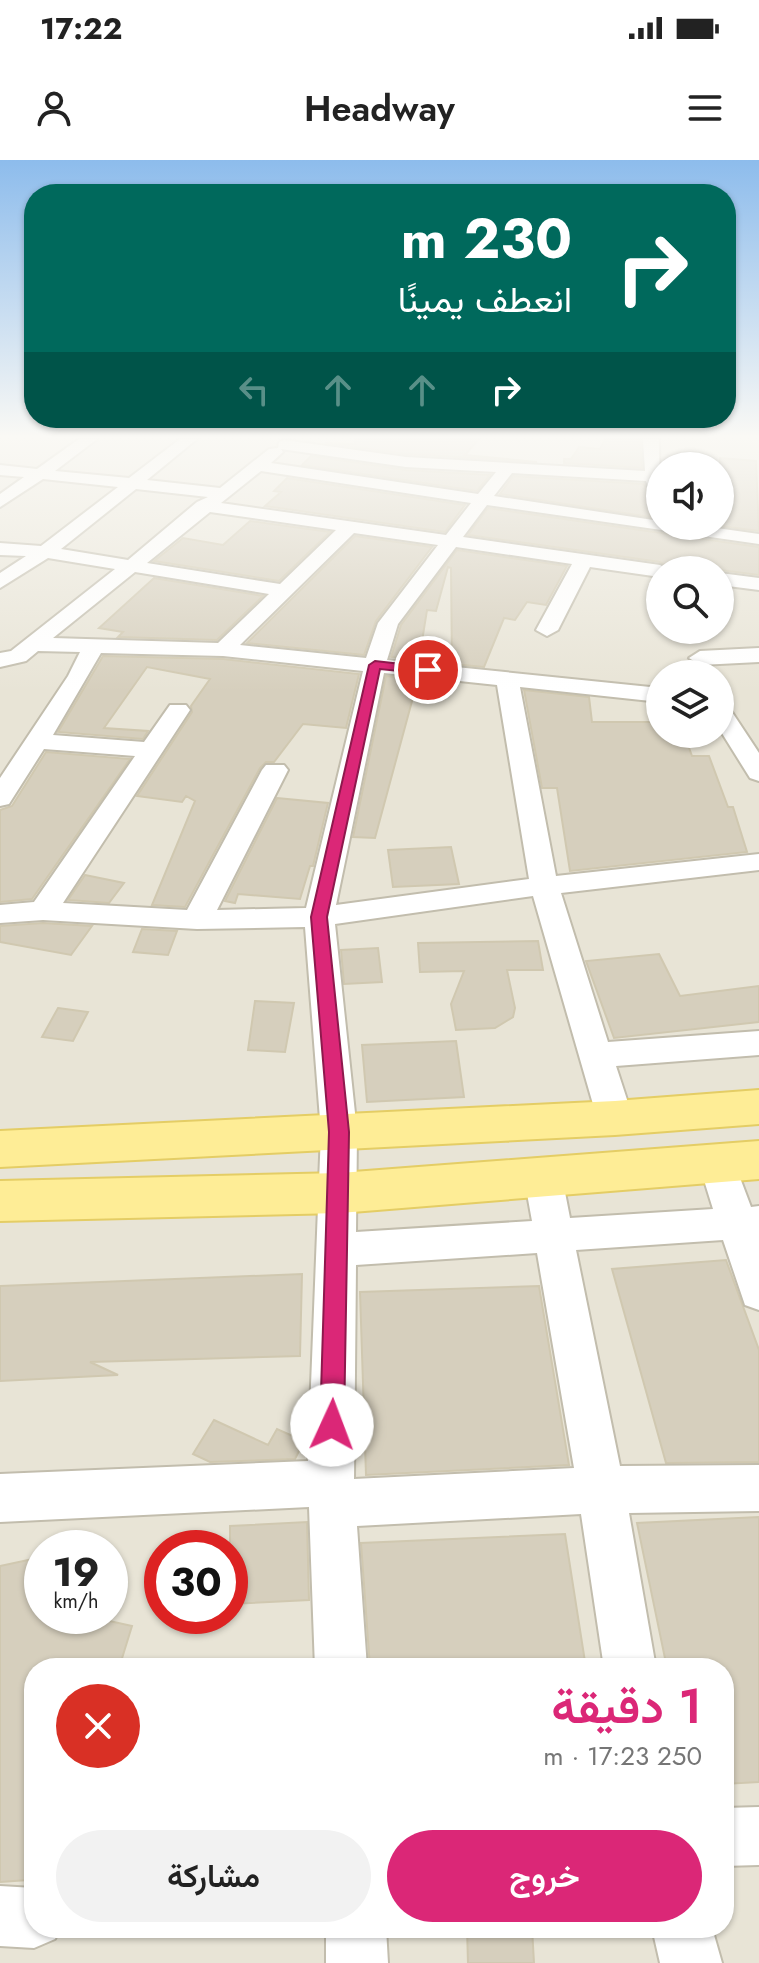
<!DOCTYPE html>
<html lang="ar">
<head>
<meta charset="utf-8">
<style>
	:root { --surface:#fff; --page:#f2f2f2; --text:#222; --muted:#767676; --accent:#db2777 }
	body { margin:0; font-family:Jost,Vazirmatn,sans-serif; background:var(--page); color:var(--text); direction:rtl; height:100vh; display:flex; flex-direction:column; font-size:30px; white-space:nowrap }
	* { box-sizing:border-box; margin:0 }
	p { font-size:26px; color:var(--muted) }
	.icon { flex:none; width:44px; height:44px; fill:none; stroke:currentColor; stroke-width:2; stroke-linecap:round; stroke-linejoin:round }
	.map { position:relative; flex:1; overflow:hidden; direction:ltr }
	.panel { position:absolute; left:24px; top:1498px; width:710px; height:280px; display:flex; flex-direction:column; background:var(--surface); border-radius:32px; box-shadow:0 2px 6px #0004; direction:rtl }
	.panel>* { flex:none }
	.hud { position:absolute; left:24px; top:24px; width:712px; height:244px; border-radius:32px; box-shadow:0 2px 6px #0004; direction:rtl; background:#00695c; color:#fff; overflow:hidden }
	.controls { position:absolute; left:646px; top:292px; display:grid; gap:16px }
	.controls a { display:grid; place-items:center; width:88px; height:88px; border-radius:50%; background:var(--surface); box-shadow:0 2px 6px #0004; font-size:40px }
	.speed { position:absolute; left:24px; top:1370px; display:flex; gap:16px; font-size:40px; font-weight:700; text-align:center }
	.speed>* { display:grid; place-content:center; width:104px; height:104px; border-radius:50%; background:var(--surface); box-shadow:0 2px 6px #0004; line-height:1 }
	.speed small { font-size:20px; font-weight:400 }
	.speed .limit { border:12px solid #d22; background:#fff; color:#111 }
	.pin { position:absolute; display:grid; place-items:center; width:68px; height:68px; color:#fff; margin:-34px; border:4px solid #fff; border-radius:50%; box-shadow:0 2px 8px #0007 }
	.me { position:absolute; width:88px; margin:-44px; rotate:2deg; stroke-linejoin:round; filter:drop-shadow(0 0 6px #0008) }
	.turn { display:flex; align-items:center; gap:28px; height:168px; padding:0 32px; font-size:36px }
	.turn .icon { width:104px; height:104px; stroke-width:2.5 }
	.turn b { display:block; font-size:56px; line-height:68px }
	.lanes { display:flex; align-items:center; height:76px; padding:0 32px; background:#0003; justify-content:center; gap:40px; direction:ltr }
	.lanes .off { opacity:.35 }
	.round { display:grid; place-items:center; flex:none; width:84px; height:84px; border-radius:42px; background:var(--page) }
	.headline { display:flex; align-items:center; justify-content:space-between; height:136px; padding:0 32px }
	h1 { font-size:48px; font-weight:600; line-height:60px; color:var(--accent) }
	.action { display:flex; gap:16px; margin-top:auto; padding:16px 32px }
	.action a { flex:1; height:92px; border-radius:48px; background:var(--accent); color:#fff; font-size:32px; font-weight:600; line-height:92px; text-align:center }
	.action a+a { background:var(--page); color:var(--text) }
	.status { display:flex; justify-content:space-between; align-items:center; height:56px; padding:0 40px; background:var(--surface); direction:ltr }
	.status svg { height:22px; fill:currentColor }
	header { display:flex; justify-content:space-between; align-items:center; height:104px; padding:0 32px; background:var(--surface); font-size:36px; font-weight:600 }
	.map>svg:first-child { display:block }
	.residential { fill:#e8e4d6; fill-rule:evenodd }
	.building { fill:#d6cfbd; stroke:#d0c8b0; stroke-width:2 }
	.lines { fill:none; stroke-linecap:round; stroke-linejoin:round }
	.minor-casing { stroke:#c2bdad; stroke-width:4 }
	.primary-casing { stroke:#e4cd65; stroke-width:4 }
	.minor { fill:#fff; fill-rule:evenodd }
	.primary { fill:#feed96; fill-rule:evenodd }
	.route { fill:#db2777; stroke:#8e194d; stroke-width:2 }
</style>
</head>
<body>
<div class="status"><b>17:22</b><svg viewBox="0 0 49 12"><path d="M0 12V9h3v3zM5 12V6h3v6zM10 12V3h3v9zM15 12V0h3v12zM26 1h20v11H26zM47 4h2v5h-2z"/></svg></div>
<header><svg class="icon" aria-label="menu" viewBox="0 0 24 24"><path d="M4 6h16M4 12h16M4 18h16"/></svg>Headway<svg class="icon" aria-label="person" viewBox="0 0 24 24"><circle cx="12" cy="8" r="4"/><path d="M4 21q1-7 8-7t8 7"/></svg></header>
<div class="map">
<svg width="759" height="1803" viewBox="0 0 759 1803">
	<rect width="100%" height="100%" fill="#f4f2e8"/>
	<!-- residential -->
	<path class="residential" d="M0 279H759V1803H0ZM660 306H720V366H660ZM660 410H720V470H660ZM660 514H720V574H660ZM42 1388H110V1456H42ZM162 1388H230V1456H162ZM34 1508H724V1768H34Z"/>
	<!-- building -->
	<path class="building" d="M355 279H479L465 295 537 302 406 294 325 283 355 284Z
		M605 279H640L642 308 564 303V299H571L579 287 600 289Z
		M311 296 406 310 490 315 477 331 302 305Z
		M720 298 756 301 759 371 720 366Z
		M513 316 644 324 650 339V357L500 334Z
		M287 318 465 345 445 372 265 346 281 332 274 331Z
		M488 348 759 387V415L720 410H672L660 402 468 375Z
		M250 361 330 372 279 421 154 401 183 378 223 385Z
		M355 376 432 387 376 461 364 495 247 483Z
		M457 390 567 406 546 445 527 442 515 460 504 458 484 507 452 504 451 408 448 407 436 451 427 450 419 500 391 497 401 465Z
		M154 418 263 436 217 480 118 477 123 472 99 468Z
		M103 496 223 499 359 514 346 568 303 564 274 602H266L260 608 185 747 152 745 195 641 186 636 182 642 137 636 192 552 191 546 210 519 147 507 104 568 148 571 143 579 58 572Z
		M386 516 417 519 415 530 375 678 353 677Z
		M524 530 589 537 592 562H660V574H684L692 596H709L728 647H733L747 692 570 711 557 628H542Z
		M46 592 130 599 32 739 0 742V650L12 646Z
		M277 638 328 643 313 706H310L300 739 238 734 235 743 225 741Z
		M451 687 459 724 393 727 388 690Z
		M85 715 124 723 109 743 68 740Z
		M43 763 92 766 71 795 0 782V766Z
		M142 769 177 771 168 795 133 792Z
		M538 781 543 810H507L515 848 513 857 495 868 456 870 451 844 464 811 420 812 418 783Z
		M378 788 382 822 344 824 341 790Z
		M659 794 680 836 759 826V862L614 878 586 801Z
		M255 841 294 843 285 892 248 890Z
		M58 848 88 852 73 881 42 877Z
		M456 881 464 937 367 942 362 885Z
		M726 1100 759 1190V1302L666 1303 612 1109Z
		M302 1114 300 1196 90 1202 118 1215 0 1221V1126Z
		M539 1126 569 1305 366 1315 360 1132Z
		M214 1260 268 1285 277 1269 304 1281 295 1299 210 1302 193 1294Z
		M759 1357V1622L724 1624V1508H667L637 1363Z
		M307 1362 309 1440 230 1444V1366Z
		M565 1374 586 1508H370L361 1383Z
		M42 1397V1456H87L132 1466 119 1508H34L28 1720 0 1722V1406Z
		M467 1768H532L534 1803H468Z"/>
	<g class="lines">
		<!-- minor casing -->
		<g class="minor-casing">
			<path id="minor" d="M79 279H97L55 311 129 318 180 279H197L147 320 220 328 269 289 278 288 279 282 284 280 406 297 645 311 643 279H659L660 342 652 337 646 321 512 313 494 336 660 361V366H702L759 374V384L487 345 463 377 660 405 669 410H660V417L590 407 558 470 547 476 536 470 572 404 456 387 398 464 387 500 660 528V542L520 527 556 716 759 694V710L561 733 608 882 759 871V895L616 906 633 958 628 968 615 971 602 968 597 958 533 736 335 764 357 972 356 1072 532 1061 524 1017 530 1006 543 1002 556 1006 562 1017 570 1058 713 1049 699 1004 705 994 718 989 731 994 751 1047 759 1046V1150L745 1145 723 1080 576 1090 620 1306 759 1305V1351L629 1353 656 1508H604L581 1354 357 1366 367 1508H315L309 1347 0 1362V1314L308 1301 321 972 305 767 197 769 43 760 0 763V745L34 742 135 596 44 589 9 644 0 646V618L68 516 80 492 38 491 26 501 0 507V493L11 491 115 409 48 398 0 428V413L26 396 0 395V383L41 386 118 327 43 319 0 347V334L24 317 0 315V305L37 309ZM281 289 406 307 496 312 478 334 271 303 283 292ZM261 311 471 343 446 375 221 343ZM136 329 208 337 197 342 128 400 61 389ZM210 352 336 370 280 424 147 403ZM354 373 438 385 378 463 366 498 240 485ZM135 412 269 434 218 483 53 478ZM101 493 223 496 363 511 306 748 217 750 288 610 284 605H266L262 610 187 750 63 743 190 550 186 545H170L144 582 53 575ZM384 513 497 525 529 719 336 745ZM537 1093 574 1308 354 1319 356 1105Z
				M720 413 759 418V430L720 425Z
				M759 488V502L700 505 689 498 700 491Z
				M720 544 728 546 759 593V621L750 618 720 570Z
				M759 1647V1705L724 1706V1648Z
				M0 1726 34 1728V1768H60L55 1779 34 1788 0 1786Z
				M326 1768H386L388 1803H326Z
				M652 1768H712L722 1803H660Z"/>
		</g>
		<!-- primary casing -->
		<g class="primary-casing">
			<path id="primary" d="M759 930V964L615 975 0 1007V971L615 941Z
				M759 981V1019L340 1053 0 1061V1021L340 1013Z"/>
		</g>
		<!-- minor -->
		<use href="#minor" class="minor"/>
		<!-- primary -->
		<use href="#primary" class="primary"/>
	</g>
	<!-- sky -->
	<linearGradient id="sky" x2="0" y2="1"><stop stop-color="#8dbcec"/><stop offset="0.52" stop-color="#faf9f5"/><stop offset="1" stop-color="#faf9f5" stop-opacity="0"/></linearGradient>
	<rect width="759" height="532" fill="url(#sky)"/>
	<!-- route -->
	<path class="route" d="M375 501 428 507 434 510 428 514 380 509 327 757 349 972 344 1265 341 1273 332 1276 324 1273 320 1265 329 972 311 757 369 505Z"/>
</svg>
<div class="controls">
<a><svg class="icon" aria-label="sound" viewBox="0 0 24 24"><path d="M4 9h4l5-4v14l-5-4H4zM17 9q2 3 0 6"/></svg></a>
<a><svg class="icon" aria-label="search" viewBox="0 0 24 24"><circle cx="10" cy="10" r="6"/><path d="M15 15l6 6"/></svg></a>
<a><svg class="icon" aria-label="layers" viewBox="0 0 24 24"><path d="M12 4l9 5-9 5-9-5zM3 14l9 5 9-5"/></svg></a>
</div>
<div class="speed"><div>19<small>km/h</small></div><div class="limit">30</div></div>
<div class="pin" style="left:428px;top:510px;background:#d93025"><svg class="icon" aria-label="arrive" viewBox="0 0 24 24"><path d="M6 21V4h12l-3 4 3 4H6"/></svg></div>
<svg class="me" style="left:332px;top:1265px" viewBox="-20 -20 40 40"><circle r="19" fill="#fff"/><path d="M0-13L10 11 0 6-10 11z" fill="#db2777"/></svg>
<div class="hud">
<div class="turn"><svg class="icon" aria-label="right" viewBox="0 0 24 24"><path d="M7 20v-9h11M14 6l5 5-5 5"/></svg><div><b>230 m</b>انعطف يمينًا</div></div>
<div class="lanes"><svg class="icon off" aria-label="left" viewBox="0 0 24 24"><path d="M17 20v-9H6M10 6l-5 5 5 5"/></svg><svg class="icon off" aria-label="ahead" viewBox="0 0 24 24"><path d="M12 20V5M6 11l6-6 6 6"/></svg><svg class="icon off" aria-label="ahead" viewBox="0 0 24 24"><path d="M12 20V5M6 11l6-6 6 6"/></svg><svg class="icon" aria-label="right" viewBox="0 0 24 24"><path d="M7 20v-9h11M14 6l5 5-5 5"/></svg></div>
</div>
<section class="panel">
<div class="headline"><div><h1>1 دقيقة</h1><p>250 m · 17:23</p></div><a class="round" style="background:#d93025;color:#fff"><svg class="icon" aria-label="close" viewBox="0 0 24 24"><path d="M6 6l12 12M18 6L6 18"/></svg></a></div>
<div class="action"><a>خروج</a><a>مشاركة</a></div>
</section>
</div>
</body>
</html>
